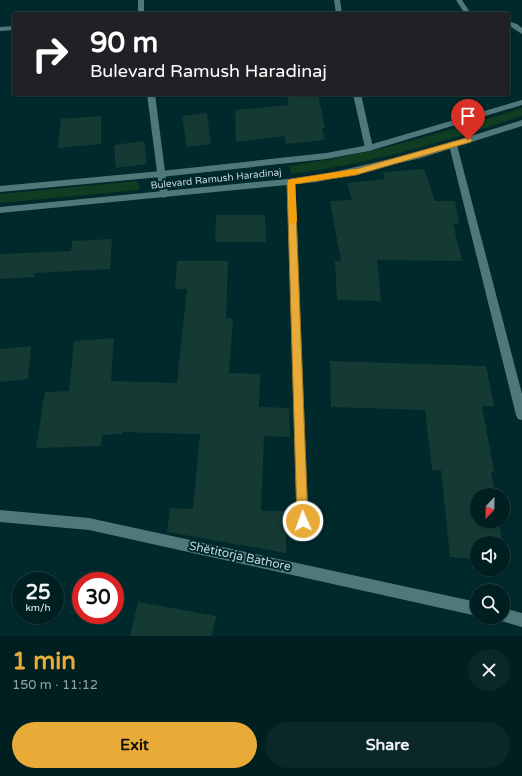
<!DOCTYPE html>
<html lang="en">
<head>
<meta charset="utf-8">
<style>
	:root { --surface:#001f21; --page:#0a272a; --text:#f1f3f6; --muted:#95a2a5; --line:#223d3f; --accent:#e9ab38 }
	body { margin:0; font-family:"Varela Round",sans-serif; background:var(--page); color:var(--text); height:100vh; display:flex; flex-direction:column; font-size:15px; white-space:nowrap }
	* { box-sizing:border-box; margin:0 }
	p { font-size:13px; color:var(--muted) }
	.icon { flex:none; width:22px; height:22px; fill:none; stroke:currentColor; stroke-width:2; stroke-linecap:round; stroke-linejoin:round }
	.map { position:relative; height:636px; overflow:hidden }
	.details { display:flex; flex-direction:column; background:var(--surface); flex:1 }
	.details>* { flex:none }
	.top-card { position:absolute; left:12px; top:12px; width:498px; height:84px; border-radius:4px; box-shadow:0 1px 3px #0004,0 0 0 1px var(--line); background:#202124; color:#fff; overflow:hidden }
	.needle { width:26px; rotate:202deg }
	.fabs { position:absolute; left:470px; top:488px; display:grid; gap:8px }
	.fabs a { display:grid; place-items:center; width:40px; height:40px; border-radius:50%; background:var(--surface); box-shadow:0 1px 3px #0004,0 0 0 1px var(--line); font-size:20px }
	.speed { position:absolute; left:12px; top:572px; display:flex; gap:8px; font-size:20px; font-weight:700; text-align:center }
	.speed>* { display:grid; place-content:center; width:52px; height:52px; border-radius:50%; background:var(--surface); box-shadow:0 1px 3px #0004,0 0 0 1px var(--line); line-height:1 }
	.speed small { font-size:10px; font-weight:400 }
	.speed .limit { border:6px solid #d22; background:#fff; color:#111 }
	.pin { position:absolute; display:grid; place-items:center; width:34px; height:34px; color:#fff; margin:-41px -17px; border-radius:50% 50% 50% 0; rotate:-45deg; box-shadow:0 0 4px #0007 }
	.pin .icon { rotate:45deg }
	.me { position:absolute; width:44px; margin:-22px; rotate:358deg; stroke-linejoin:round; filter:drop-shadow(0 0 3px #0008) }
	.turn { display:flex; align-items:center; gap:14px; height:84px; padding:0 12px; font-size:18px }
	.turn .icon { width:52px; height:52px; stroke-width:2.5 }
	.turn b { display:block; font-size:28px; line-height:34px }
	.round { display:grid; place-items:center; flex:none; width:42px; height:42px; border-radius:21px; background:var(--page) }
	.head { display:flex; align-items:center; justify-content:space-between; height:68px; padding:0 12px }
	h1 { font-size:24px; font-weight:700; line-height:30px; color:var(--accent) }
	.button { display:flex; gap:8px; margin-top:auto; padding:8px 12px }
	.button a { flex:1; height:46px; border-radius:24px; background:var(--accent); color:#111; font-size:16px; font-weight:700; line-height:46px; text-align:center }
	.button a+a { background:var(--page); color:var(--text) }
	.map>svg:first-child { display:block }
	.green { fill:#0f3d21 }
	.building { fill:#153a33 }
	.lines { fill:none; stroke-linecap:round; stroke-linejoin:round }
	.street { fill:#50787b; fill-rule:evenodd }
	.secondary { fill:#50787b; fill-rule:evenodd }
	.route { fill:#e9ab38; stroke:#976f24 }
	.slow { fill:#f59e0b }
	.labels { text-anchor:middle; stroke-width:4; stroke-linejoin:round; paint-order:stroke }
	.street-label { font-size:10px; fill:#c3d7d9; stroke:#00292c }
	.near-street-label { font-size:12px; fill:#c3d7d9; stroke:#00292c }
</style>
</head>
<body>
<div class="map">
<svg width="522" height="636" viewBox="0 0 522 636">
	<rect width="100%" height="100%" fill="#00292c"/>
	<!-- green -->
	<path class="green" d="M522 108V116C447 141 370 164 291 174L289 166C369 155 445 132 522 108Z
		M138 181 139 190 0 203V194Z"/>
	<!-- building -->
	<path class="building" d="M287 94H318L325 128H322L325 140 286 144 284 136 236 142 235 110 289 105Z
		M207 113 211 144 187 147 182 116Z
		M101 116V144L58 148 61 119Z
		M144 141 147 164 116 168 114 145Z
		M424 169 435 201H455L459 224H453L462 261 377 260 381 301 337 300 335 261H341L330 201 352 200 347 183 385 179 383 172Z
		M216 215H265L266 242H215Z
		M112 239 110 269 35 273 34 277 0 279V254L71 251 72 241Z
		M177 261H228L226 318H233L229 373 260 374 259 407 289 408 290 437 264 436 261 511H286V553L167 532 170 508 193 509 200 434 122 432V434L102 435 101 446 36 448 45 392 69 391 74 341 114 338 111 381 177 383 187 289H175Z
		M31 346 28 379 0 382V349Z
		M330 361 486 366 494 406H482L494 472H491L495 495H477V521H499L502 543H477V559L450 557 441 470H432L425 410 331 407Z
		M138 602 216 616 212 636H130Z"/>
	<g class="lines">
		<!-- street -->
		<path class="street" d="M138 0H144V14H138Z
			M334 0H340L342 14H336Z
			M456 0H462L471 14H465Z
			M508 21 517 24 522 28V34L508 25Z
			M14 26V30L0 31V27Z
			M147 94H155L168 195 164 198 160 195Z
			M353 94H361L373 148 372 150 369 151 365 148Z
			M453 142 457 145 522 394V420L518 419 516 415 449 145Z
			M291 179 295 182 309 534 307 538 303 540 299 538 297 534 287 182Z
			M0 510 89 518 477 602V616L89 530 0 522Z
			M503 608 522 613V627L498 620 497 617H503Z"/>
		<!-- secondary -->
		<path class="secondary" d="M522 100V105L369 151 326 159 161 177 0 192V186L161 171 326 153 369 145Z
			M522 120V126L421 158 317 182 0 213V207L317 176 420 152Z"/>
	</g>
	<!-- route -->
	<path class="route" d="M466 138H471L472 140 471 142 356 175 295 184 308 521 307 525 303 526 299 525 297 521 287 182 291 179 356 169Z"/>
	<!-- slow -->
	<path class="slow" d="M355 169 359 172 358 174 295 184 297 221 293 224 290 223 288 180Z"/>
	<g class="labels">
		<!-- street labels -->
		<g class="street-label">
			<text transform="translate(216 178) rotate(-6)" y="4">Bulevard Ramush Haradinaj</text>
		</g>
		<!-- near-street labels -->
		<g class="near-street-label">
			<text transform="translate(240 556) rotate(12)" y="4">Shëtitorja Bathore</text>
		</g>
	</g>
</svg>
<div class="fabs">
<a><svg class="needle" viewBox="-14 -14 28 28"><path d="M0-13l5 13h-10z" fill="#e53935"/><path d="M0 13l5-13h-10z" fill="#95a2a5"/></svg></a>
<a><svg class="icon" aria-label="sound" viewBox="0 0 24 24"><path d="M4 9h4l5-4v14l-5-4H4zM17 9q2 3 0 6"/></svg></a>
<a><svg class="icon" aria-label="search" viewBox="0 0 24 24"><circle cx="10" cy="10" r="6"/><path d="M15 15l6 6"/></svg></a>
</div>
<div class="speed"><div>25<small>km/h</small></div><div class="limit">30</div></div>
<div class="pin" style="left:468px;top:140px;background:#d93025"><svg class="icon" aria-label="arrive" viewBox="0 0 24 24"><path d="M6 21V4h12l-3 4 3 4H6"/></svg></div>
<svg class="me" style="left:303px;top:521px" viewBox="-20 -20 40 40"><circle r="17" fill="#e9ab38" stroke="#fff" stroke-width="3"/><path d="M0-11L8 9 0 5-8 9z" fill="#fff"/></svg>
<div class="top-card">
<div class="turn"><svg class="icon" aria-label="right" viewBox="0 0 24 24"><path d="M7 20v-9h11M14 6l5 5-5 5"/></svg><div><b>90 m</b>Bulevard Ramush Haradinaj</div></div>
</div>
</div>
<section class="details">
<div class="head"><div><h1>1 min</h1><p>150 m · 11:12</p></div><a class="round"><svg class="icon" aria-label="close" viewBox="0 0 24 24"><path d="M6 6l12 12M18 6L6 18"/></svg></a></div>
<div class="button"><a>Exit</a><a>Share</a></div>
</section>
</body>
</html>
